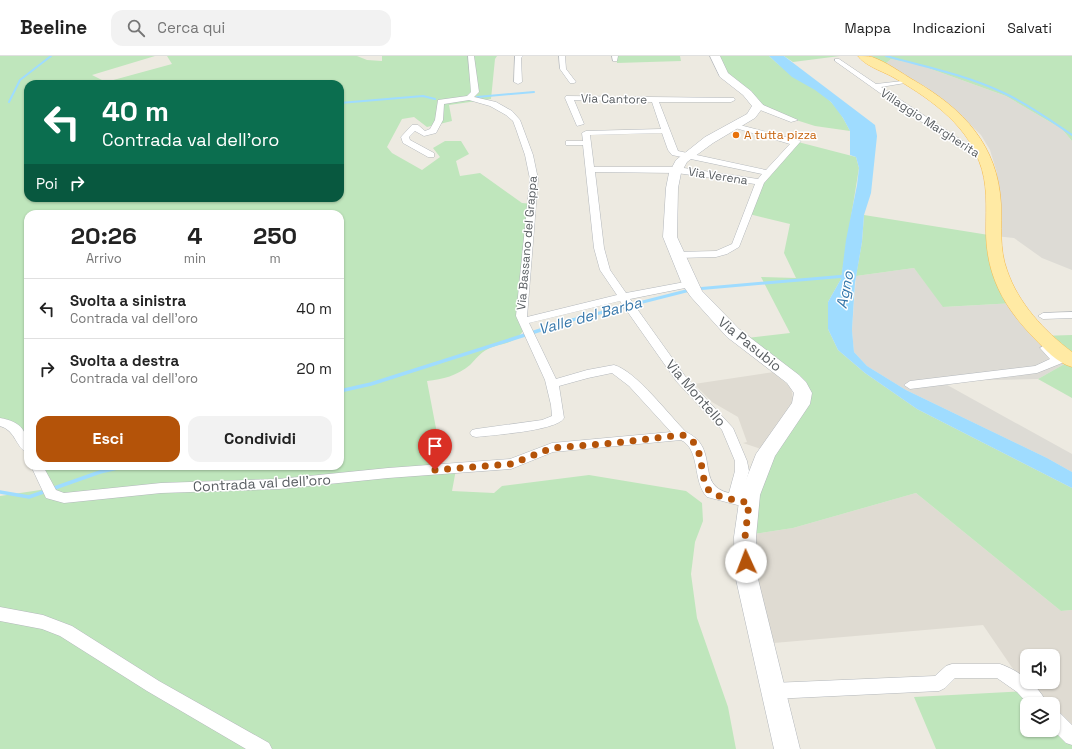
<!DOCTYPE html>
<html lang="it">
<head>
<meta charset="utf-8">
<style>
	:root { --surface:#fff; --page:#f2f2f2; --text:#222; --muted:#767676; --line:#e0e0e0; --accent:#b45309 }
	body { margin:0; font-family:"Space Grotesk",sans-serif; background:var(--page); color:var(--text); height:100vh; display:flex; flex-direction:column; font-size:15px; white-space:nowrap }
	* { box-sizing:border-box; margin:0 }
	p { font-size:13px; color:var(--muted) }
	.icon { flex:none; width:22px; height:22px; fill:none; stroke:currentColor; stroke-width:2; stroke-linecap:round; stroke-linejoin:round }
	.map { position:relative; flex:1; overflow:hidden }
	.details { position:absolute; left:24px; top:154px; width:320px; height:260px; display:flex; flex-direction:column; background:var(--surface); border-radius:12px; box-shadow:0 1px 3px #0004 }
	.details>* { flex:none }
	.guide { position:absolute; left:24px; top:24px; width:320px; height:122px; border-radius:12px; box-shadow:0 1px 3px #0004; background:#0b6e4f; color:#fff; overflow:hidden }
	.controls { position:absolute; left:1020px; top:593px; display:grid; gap:8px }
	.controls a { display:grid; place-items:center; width:40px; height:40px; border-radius:8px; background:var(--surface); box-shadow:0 1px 3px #0004; font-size:20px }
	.pin { position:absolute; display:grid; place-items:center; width:34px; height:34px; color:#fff; margin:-41px -17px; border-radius:50% 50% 50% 0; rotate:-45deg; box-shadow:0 0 4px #0007 }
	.pin .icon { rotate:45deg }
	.me { position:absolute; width:44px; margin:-22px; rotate:358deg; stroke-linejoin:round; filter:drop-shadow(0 0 3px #0008) }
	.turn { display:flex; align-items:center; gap:14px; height:84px; padding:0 12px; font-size:18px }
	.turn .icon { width:52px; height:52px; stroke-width:2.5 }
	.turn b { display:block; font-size:28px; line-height:34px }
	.then { display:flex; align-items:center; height:38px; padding:0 12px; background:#0003; gap:8px; font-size:15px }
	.eta { display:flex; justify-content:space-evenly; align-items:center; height:68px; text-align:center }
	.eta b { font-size:24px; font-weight:700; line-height:28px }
	.action { display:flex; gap:8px; margin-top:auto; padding:8px 12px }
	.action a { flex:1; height:46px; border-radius:12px; background:var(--accent); color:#fff; font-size:16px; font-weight:700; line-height:46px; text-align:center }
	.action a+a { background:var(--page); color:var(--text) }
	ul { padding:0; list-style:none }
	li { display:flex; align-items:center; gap:12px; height:60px; padding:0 12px; border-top:1px solid var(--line) }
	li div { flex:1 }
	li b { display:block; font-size:15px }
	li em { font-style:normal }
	header { display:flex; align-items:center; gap:24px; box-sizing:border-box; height:56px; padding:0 20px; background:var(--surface); border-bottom:1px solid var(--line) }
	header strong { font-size:19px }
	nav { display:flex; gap:22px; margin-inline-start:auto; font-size:14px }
	.search { width:280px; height:36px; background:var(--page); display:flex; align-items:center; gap:10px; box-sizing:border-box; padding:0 14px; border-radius:12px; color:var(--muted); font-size:15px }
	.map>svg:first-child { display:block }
	.industrial { fill:#dddbd5 }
	.education { fill:#dfdbd2; fill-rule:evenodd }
	.green { fill:#bfe6bc; fill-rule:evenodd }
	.water { fill:#9fdcff }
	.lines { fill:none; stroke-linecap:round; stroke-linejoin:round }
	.stream-far2 { stroke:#9fdcff; stroke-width:2 }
	.stream-far1 { stroke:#9fdcff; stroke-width:3 }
	.stream { stroke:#9fdcff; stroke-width:3.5 }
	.street-casing { stroke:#b4b8bc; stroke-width:1 }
	.secondary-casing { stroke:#b3b7bc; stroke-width:1 }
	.primary-casing { stroke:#f6bc51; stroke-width:1 }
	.street { fill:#fff; fill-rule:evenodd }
	.secondary { fill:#fff; fill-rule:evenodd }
	.primary { fill:#ffeaa4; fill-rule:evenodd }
	.route { stroke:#b45309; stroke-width:7; stroke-dasharray:0 12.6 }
	.food-dot { fill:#e8710a; stroke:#fff; stroke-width:1.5 }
	.labels { text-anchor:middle; stroke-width:3; stroke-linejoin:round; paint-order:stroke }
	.far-street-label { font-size:12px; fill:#595e62; stroke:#fff }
	.far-food-label { font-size:12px; fill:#c56008; stroke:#fff; text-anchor:start }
	.street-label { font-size:14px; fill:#595e62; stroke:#fff }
	.water-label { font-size:15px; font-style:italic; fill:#3778ab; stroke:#fff }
</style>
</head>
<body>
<header>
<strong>Beeline</strong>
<div class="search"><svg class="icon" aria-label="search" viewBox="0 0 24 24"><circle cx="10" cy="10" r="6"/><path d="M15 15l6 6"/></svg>Cerca qui</div>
<nav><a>Mappa</a><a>Indicazioni</a><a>Salvati</a></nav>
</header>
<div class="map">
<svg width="1072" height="693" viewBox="0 0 1072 693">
	<rect width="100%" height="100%" fill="#edeae1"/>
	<!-- industrial -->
	<path class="industrial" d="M891 3 917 8 1006 40 1062 73 1072 85V214L1042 202 1014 182 995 180 994 135 997 117 990 94 981 79 951 50 926 31 885 8Z
		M914 212 944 251 1015 247 1068 306 1038 323 940 325 1072 398V416L1047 402 906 334 867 310 854 296 852 274 856 220Z"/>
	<!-- education -->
	<path class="education" d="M774 316 791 332 794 347 764 394 743 387 747 386 738 361 712 346 694 328Z
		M916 437 1061 555 1072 554V681L1053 661V648H1040L1028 635 983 569 761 588 747 479 793 472ZM1027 600H1053V626H1027Z"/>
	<!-- green -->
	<path class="green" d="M0 0H155L92 19 106 26 172 8 167 0H357L367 4 382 5V0H497L495 3 491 43 449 49 452 65 427 71 414 61 402 63 387 91 392 97 422 114 440 101 433 92 445 85H461L469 98 456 105 460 120 480 117 522 147 533 148 523 275C512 290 502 286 488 293 480 297 476 303 470 309 457 320 443 323 427 325L439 388 434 409 457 408 452 435 494 437 502 430 589 419 686 435 702 447 703 465 695 486 691 518 697 562 728 651 736 693H0V440L47 433 37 410H340V158H28V392L22 382 0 364ZM28 28H340V142H28Z
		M613 0H680L681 5 617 7V3Z
		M716 0H769C787 18 813 28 831 46 839 54 845 65 850 75L815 70 755 51 724 19Z
		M784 0H840L793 6Z
		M871 0H1072V85L1062 73 1006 40 917 8 891 3 885 8Z
		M798 86 856 101 859 112 841 223 828 246V273L838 294 865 317 917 353 1072 432V554L1061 555 916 437 793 472 747 479 749 450 801 336 739 283 790 277 761 221 796 222 784 197 790 168 745 157 754 137Z
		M864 159 995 180 1015 247 943 251 914 212 856 220 862 186Z
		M1072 279V342L1038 323 1068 306 1041 280Z
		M1028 635 1040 648H1027V674H1053L1072 681V693H936L914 641Z"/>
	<!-- water -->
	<path class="water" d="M769 0H784L875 69 877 80 871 137 864 159 862 186 855 227 852 274 854 296 867 310 906 334 1047 402 1072 416V432L917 353 865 317 838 294 828 273V246L841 223 846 184 857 129 859 112 856 101 850 99V75L843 62 831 46 815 34 792 21Z"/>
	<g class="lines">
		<!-- stream-far2 -->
		<path class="stream-far2" d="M886 0C926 11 966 19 1004 37 1028 48 1050 64 1072 79
			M477 41 534 36
			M9 46 20 24 51 0
			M340 47 423 40 435 43"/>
		<!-- stream-far1 -->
		<path class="stream-far1" d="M696 233 846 220
			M568 265 690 234"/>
		<!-- stream -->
		<path class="stream" d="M340 335 371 328 572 264
			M0 436 29 441 100 416 126 410"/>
		<!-- street casing -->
		<g class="street-casing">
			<path id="street" d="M468 0H474L479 36 474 41 496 46 512 55 520 64 533 99 538 123 527 261 617 239 600 214 594 192 583 89H566V85H583L582 77 586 75 661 73 652 46 574 44 584 68 577 70 565 42 566 40 734 42 735 44 731 46H659L678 95 766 114 790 88 732 71V67L801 85 764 127 739 191 727 198 716 201 677 202 672 199 677 196 716 195 732 188 755 128 677 117 595 116 604 192 610 214 626 237 690 225 695 228 690 231 630 243 685 320 733 372 747 405 749 415 742 440 754 443 756 447 754 451 749 452 707 441C692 425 701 394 681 384L553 396 511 413 388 422 279 433 161 437 64 447 46 442 31 410H43L56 434 64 437 161 427 279 423 388 412 510 403 552 387 671 376 629 330 612 317 588 322 559 330 564 362C557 375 492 379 476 381L472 380 470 377 472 374 476 373 542 364 552 360 551 349 545 324 516 260 530 123 525 99 516 73 513 65 506 59 490 50 469 44 444 48 443 64 436 77 424 80 415 75 409 81 410 84 434 97V101H428L403 87 401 81 412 69H418L425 75 430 73 435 64 438 44 467 40 471 36ZM662 77 668 94 672 99 762 118 758 123 677 111H594L590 79ZM620 245 677 326 722 374 735 405V415L729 437C694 429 721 392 686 376 669 359 636 315 614 309L587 314 556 323 529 267Z
				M515 0H523L521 2 522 26 518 28 514 26Z
				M559 0H565L566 13 576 26 574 27H570L560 13Z
				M612 0H618L617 5H613Z
				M835 3H839L876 28 911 24V26L881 31 990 103 983 105 911 59 835 5Z
				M755 48H761L798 64 791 66 755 52Z
				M1072 256V262L1043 263 1038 260 1043 257Z
				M1046 288 1050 290 1064 304 1062 307 1037 317 910 333 904 329 910 325 1035 310 1050 303 1040 292Z
				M0 362C22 366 28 375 28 397 16 393 16 374 0 370Z
				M0 551 43 559 72 570 159 625 269 687 272 693H246L147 635 60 580 42 573 0 565Z
				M952 608H1000C1018 614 1040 630 1047 648H1028L1017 636 997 622H955L945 632 939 635 772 643 766 640 764 635 766 630 772 627 935 620 946 610Z
				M1053 654 1059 656 1072 669V689L1066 687 1053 674Z"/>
		</g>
		<!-- secondary casing -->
		<g class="secondary-casing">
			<path id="secondary" d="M710 0H720L728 17 751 35 764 50 755 62 713 87 687 106 681 117 678 132 677 181 702 235 739 273 799 319 806 326 812 337 810 348 775 400 760 439 756 481 757 519 800 693H774L735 519 734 481 740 439 756 398 792 347 794 337 787 327 727 281 691 241 682 228 663 181 666 132 669 117 676 104 705 81 747 58 752 50 743 39 720 21Z"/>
		</g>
		<!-- primary casing -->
		<g class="primary-casing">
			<path id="primary" d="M858 0C862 0 868 0 872 1 887 6 901 17 915 25 963 53 998 89 1001 148 1002 169 999 193 1007 214 1018 247 1044 275 1072 296V311C1057 307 1045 293 1034 282 1003 250 986 219 986 174 986 151 988 127 979 105 965 66 926 40 891 20 881 15 864 9 858 0Z"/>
		</g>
		<!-- street -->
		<use href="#street" class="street"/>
		<!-- secondary -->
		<use href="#secondary" class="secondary"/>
		<!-- primary -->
		<use href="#primary" class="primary"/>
	</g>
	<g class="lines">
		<!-- route -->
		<path class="route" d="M435 414 511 408 552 392 614 387 682 379C709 386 696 427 712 437 718 441 741 445 749 447L745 481 746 506"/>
	</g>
	<!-- markers -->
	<circle class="food-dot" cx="736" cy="79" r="4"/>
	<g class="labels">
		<!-- far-street labels -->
		<g class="far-street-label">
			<text transform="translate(614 43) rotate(1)" y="4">Via Cantore</text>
			<text transform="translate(930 67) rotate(33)" y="4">Villaggio Margherita</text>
			<text transform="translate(718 120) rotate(9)" y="4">Via Verena</text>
			<text transform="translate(527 187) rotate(-85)" y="4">Via Bassano del Grappa</text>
		</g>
		<!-- far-food labels -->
		<g class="far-food-label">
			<text x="744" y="83">A tutta pizza</text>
		</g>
		<!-- street labels -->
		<g class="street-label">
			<text transform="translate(750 288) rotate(39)" y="5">Via Pasubio</text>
			<text transform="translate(696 337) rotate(49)" y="5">Via Montello</text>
			<text transform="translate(262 427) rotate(-3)" y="5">Contrada val dell'oro</text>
		</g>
		<!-- water labels -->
		<g class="water-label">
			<text transform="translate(845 234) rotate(-79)" y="5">Agno</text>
			<text transform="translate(590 260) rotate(-15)" y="5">Valle del Barba</text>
		</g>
	</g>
</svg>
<div class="controls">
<a><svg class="icon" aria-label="sound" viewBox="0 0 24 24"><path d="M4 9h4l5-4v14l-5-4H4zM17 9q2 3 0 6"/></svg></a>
<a><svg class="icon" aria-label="layers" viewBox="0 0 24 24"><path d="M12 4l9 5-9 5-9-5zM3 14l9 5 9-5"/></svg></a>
</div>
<div class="pin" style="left:435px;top:414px;background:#d93025"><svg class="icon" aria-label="arrive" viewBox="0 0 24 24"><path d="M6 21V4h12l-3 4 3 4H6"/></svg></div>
<svg class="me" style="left:746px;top:506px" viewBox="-20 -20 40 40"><circle r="19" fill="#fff"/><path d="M0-13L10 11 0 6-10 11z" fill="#b45309"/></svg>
<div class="guide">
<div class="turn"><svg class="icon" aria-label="left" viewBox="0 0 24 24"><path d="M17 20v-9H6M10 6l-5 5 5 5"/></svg><div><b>40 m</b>Contrada val dell'oro</div></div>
<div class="then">Poi<svg class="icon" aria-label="right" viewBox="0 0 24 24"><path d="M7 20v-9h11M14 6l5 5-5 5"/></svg></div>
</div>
<section class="details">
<div class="eta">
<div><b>20:26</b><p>Arrivo</p></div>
<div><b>4</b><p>min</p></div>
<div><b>250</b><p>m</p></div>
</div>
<ul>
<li><svg class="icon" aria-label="left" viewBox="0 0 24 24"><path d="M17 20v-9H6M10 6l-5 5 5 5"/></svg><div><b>Svolta a sinistra</b><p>Contrada val dell'oro</p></div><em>40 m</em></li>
<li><svg class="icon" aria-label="right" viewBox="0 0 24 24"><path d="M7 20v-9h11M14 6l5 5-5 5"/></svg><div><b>Svolta a destra</b><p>Contrada val dell'oro</p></div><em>20 m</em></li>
</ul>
<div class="action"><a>Esci</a><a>Condividi</a></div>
</section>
</div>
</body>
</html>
